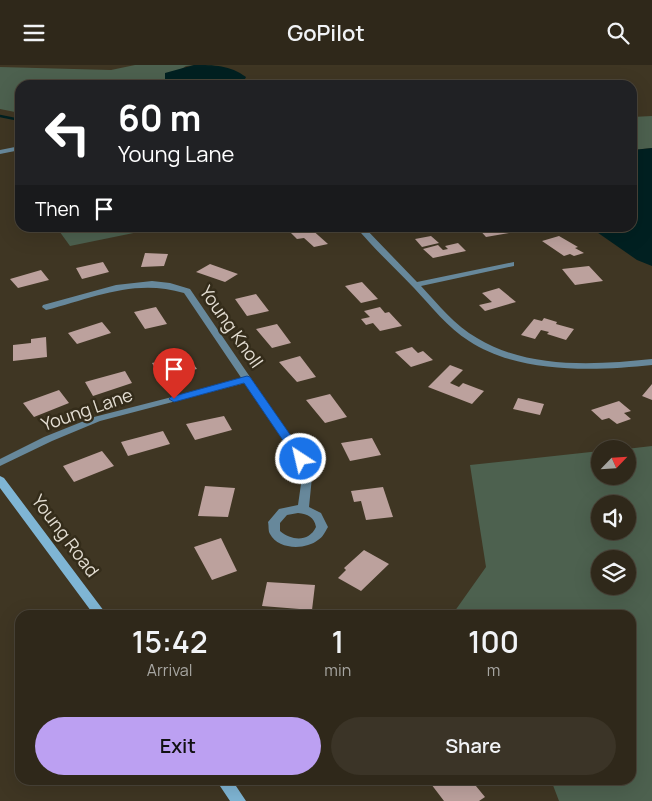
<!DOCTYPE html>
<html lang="en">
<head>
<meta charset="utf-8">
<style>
	:root { --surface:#2f281a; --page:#3b3427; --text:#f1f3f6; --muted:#a7a6a2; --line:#4a4439; --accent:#bca0f2 }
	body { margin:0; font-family:Manrope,sans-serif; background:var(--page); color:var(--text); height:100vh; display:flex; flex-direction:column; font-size:19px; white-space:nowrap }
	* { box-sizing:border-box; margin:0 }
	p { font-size:16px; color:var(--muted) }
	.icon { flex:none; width:28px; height:28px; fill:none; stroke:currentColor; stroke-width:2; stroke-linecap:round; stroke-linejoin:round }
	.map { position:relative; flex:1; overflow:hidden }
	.sheet { position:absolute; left:15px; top:545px; width:621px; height:175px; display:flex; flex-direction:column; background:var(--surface); border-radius:15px; box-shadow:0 5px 20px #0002,0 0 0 1px var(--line) }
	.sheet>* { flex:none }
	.banner { position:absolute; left:15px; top:15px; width:622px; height:152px; border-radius:15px; box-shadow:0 5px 20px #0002,0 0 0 1px var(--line); background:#202124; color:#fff; overflow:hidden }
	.needle { width:32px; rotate:65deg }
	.tools { position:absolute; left:591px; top:375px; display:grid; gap:10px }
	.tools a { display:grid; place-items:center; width:45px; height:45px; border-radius:50%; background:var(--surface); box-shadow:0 5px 20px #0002,0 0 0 1px var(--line); font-size:25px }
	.pin { position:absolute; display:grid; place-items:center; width:42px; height:42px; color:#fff; margin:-51px -21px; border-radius:50% 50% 50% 0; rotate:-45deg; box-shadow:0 0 5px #0007 }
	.pin .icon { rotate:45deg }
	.me { position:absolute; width:55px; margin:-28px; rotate:325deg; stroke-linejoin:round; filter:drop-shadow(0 0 4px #0008) }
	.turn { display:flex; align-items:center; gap:18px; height:105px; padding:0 20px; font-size:22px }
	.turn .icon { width:65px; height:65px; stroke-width:2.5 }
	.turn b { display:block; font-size:35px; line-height:42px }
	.then { display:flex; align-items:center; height:48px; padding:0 20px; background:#0003; gap:10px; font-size:19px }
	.eta { display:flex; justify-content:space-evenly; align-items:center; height:85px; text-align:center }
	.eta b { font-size:30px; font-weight:600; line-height:35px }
	.button { display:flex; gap:10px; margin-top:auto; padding:10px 20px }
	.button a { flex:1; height:58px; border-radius:30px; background:var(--accent); color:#111; font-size:20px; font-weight:600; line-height:58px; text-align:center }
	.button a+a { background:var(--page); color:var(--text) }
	header { display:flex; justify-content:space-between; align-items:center; height:65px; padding:0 20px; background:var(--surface); font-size:22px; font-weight:600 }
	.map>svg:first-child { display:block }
	.green { fill:#4d614f; fill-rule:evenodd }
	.water { fill:#012021 }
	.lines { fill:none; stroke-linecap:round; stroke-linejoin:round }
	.stream { stroke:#012021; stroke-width:2.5 }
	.building { fill:#bca19d }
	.street { fill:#67889b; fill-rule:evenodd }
	.secondary { fill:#7fb5d4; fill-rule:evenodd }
	.route { fill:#1a73e8; stroke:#114b97 }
	.labels { text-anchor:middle; stroke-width:5; stroke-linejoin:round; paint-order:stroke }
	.street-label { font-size:18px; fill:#e4ded3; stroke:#342c1a }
</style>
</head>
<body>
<header><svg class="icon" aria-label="menu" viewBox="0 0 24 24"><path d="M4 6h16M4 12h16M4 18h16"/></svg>GoPilot<svg class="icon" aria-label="search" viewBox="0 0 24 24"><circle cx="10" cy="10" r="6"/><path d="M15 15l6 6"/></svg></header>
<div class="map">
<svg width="652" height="736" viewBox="0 0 652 736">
	<rect width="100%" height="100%" fill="#3f3623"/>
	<!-- green -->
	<path class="green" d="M135 0H194L186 1 165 15 170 20H20V48L0 44V2L111 5Z
		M652 51V83L633 85 632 52Z
		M57 163H158L70 181Z
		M652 381V736H559L551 715H631V550H452L486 502 470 400 600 386V411H628L626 384ZM600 439H628V466H600ZM600 494H628V521H600Z"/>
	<!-- water -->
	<path class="water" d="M194 0C214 0 230 0 246 12L242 20H170L165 15V8Z
		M652 83V201L637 195 591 163 632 162 633 85Z"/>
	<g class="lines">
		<!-- stream -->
		<path class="stream" d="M0 51 20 55"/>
	</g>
	<!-- building -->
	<path class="building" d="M477 162H503L509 168 486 172Z
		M310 163 328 179 314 182 304 173 297 174 291 168Z
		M431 171 439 178 422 182 415 174Z
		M559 171 578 182 575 183 584 188 574 191 570 189 564 191 542 176Z
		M458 178 466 186 433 193 423 184 438 180 443 185 448 184 445 181Z
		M145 188 168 189 164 201 141 202Z
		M103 197 109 207 82 214 76 203Z
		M210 199 238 209 225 217 196 207Z
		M589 201 603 216 575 220 562 204Z
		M41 205 49 215 18 223 10 214Z
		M362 217 378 234 361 238 345 221Z
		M499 223 516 237 485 246 479 240 492 237 482 228Z
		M256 229 269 246 247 251 235 234Z
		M156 242 167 259 145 264 134 247Z
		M380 242 385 248 389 247 402 261 380 266 373 258 366 260 361 254 370 252 364 246Z
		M544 253 557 257 556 259 574 264 566 275 547 269 549 267 541 265 535 274 521 270 534 254 542 256Z
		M102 257 111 268 77 279 68 268Z
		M277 259 291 278 272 283 256 264Z
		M46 272 47 292 13 296V280L31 278V274Z
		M412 282 418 288 423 286 433 295 411 302 395 287Z
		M187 290 197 304 160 312 152 298Z
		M300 291 316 312 297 317 279 297Z
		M450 300 463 305 450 318 459 322 463 318 484 326 472 339 428 322Z
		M125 306 132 318 93 331 85 317Z
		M652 319V335L642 331Z
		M59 325 69 338 34 352 23 338Z
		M330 329 347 352 325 358 306 335Z
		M518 333 544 339 540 350 513 344Z
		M619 336 631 346 624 348 631 354 617 359 609 353 602 355 591 345Z
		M224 351 232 365 195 375 186 359Z
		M163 366 170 379 128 391 121 377Z
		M372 373 381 390 350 396 341 378Z
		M102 386 114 401 74 417 63 401Z
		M205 421 235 423 228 452 198 451Z
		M383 422 393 452 366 455 361 436 354 437 351 426Z
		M221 473 237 506 212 515 194 482Z
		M364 485 389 499 361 526 338 513 346 505 344 503Z
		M267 517 315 520 312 545 262 541Z
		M428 715H471L485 732 479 736H444Z"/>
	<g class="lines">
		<!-- street -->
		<path class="street" d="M20 81V85L0 89V85Z
			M356 162H364L417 217 514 197V201L421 221C438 239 455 261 477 273 528 304 595 300 652 294V300C595 306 519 309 469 276 448 263 431 241 414 223 395 203 374 184 356 162Z
			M152 216 170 218 190 224 306 394 312 412 309 442 321 448 328 462C325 467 323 472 318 475 306 485 278 485 270 469 268 466 269 461 268 457L279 444 298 440 302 412 296 394 245 318 100 356 52 376 0 401V394L44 372 94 352 242 314 184 228C135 213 93 233 46 245L42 242 43 240 116 220ZM298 448C308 449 314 452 316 462 309 477 292 476 280 466V458L287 450Z"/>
		<!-- secondary -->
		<path class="secondary" d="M0 411 4 413 107 550H94L0 423Z
			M216 715H232L246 736H230Z"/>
	</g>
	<!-- route -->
	<path class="route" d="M247 311 250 312 305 391 307 394 305 396H297L244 318 174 337 169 334 171 332Z"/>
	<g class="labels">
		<!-- street labels -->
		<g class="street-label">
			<text transform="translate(231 262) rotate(55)" y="6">Young Knoll</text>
			<text transform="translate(87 345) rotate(-19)" y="6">Young Lane</text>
			<text transform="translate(65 471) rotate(53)" y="6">Young Road</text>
		</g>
	</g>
</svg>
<div class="tools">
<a><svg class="needle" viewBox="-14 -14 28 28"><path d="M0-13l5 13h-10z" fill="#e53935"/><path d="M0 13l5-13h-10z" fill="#a7a6a2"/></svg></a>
<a><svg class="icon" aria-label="sound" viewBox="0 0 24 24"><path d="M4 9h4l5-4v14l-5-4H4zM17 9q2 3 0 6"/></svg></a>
<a><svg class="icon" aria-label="layers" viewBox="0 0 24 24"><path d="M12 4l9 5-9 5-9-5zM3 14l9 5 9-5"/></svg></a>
</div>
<div class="pin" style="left:174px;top:334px;background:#d93025"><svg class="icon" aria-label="arrive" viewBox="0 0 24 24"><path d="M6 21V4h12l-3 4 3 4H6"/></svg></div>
<svg class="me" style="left:301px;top:394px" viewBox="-20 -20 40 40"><circle r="17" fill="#1a73e8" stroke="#fff" stroke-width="3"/><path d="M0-11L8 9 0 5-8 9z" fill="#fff"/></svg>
<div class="banner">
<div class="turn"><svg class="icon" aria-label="left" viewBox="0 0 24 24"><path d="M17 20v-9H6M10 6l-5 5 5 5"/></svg><div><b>60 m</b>Young Lane</div></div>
<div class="then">Then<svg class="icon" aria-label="arrive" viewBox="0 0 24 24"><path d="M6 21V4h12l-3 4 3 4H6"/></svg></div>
</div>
<section class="sheet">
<div class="eta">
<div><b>15:42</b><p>Arrival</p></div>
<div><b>1</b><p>min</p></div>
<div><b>100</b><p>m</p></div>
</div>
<div class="button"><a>Exit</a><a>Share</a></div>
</section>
</div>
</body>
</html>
